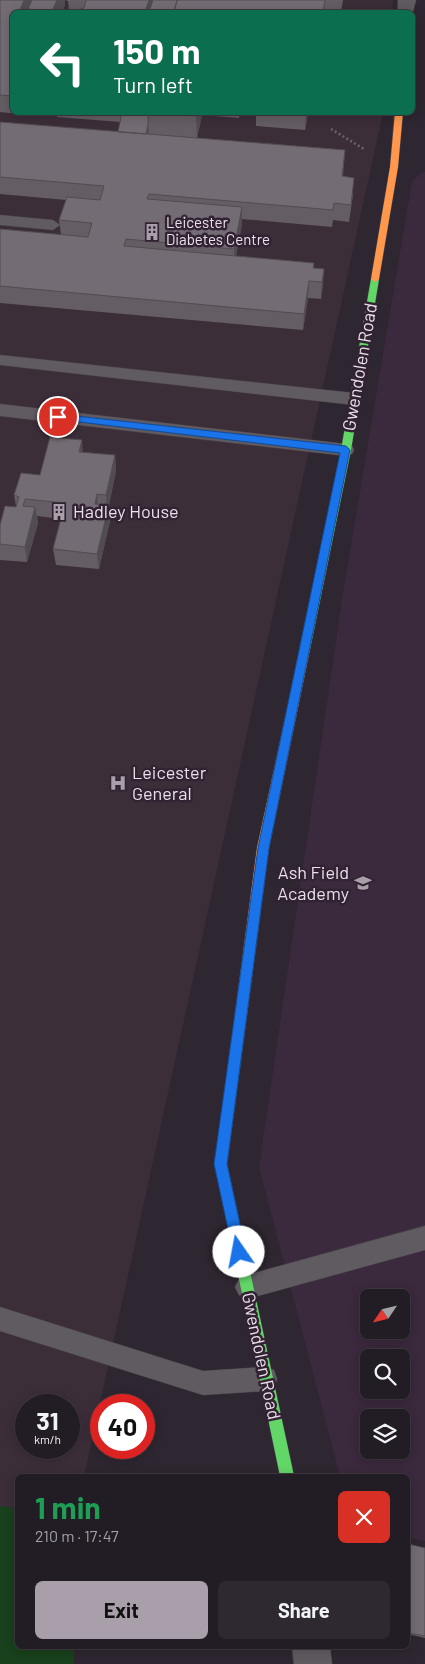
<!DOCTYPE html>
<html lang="en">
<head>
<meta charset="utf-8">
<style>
	:root { --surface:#221c24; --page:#2e2931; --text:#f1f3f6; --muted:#a2a1a6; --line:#3f3a41; --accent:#a89faa }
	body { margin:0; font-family:Barlow,sans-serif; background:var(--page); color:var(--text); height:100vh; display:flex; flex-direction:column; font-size:19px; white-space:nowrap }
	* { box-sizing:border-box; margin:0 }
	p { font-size:16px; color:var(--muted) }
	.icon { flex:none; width:28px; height:28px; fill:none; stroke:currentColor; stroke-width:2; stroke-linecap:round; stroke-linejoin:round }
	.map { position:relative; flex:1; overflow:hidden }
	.panel { position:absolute; left:15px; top:1474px; width:395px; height:175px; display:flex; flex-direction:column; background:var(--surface); border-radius:8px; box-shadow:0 2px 12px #0003,0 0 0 1px var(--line) }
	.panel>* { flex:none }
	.banner { position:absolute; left:10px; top:10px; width:405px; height:105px; border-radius:8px; box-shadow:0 2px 12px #0003,0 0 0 1px var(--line); background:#0b6e4f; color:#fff; overflow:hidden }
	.needle { width:32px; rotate:235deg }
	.tools { position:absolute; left:360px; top:1289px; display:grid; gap:10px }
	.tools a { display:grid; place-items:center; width:50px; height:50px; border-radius:8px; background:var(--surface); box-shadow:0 2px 12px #0003,0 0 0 1px var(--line); font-size:25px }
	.speed { position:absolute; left:15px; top:1394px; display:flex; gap:10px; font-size:25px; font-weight:700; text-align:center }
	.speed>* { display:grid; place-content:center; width:65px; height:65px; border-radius:50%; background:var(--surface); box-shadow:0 2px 12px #0003,0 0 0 1px var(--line); line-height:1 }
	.speed small { font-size:12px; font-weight:400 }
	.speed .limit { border:8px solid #d22; background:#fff; color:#111 }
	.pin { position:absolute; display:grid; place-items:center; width:42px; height:42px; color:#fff; margin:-21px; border:2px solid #fff; border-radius:50%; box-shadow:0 1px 5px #0007 }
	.me { position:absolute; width:55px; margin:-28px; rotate:348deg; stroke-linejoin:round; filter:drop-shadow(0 0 4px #0008) }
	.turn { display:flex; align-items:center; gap:18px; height:105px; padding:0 20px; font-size:22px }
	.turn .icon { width:65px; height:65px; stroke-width:2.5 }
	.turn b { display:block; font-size:35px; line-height:42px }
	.round { display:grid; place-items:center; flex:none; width:52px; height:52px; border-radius:8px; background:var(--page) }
	.summary { display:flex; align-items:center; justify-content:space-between; height:85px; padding:0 20px }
	h1 { font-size:30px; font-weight:700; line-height:38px; color:#1e9e55 }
	.action { display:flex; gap:10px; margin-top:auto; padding:10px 20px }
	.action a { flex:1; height:58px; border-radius:8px; background:var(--accent); color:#111; font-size:20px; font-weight:700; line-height:58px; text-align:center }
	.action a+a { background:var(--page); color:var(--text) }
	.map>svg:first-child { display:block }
	.built { fill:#3b293d; fill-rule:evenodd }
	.medical { fill:#3c2e39; fill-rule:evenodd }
	.green { fill:#18411c }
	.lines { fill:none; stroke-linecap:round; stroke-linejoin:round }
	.lane-casing { stroke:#484249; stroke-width:1 }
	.street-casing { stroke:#484249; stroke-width:1 }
	.fast-casing { stroke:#484249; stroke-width:1 }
	.slow-casing { stroke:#484249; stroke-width:1 }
	.path { stroke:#69636a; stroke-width:2.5; stroke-dasharray:2 2.5; stroke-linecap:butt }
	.lane { fill:#605a61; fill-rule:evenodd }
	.street { fill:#605a61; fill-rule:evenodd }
	.fast { fill:#63d668; fill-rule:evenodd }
	.slow { fill:#ff974d; fill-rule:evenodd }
	.wall { fill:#645d64 }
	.shaded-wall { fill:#514c51 }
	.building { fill:#746c74; stroke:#514c51 }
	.route { fill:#1a73e8; stroke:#114b97 }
	.labels { text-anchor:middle; stroke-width:5; stroke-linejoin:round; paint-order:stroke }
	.far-poi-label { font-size:15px; fill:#eae0eb; stroke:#322333; text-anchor:start }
	.street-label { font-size:18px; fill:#eae0eb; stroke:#322333 }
	.poi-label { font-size:18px; fill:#eae0eb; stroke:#322333; text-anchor:start }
</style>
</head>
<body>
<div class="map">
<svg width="425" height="1664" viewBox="0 0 425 1664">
	<rect width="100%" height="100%" fill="#2e2630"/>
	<!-- built -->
	<path class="built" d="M423 172H425V1541L408 1537V1476H340L259 1167 342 600 412 181ZM369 1298H401V1330H369ZM369 1358H401V1390H369ZM369 1418H401V1450H369Z"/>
	<!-- medical -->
	<path class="medical" d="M0 0H393L392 12H12V112L383 113 84 1476H18L17 1509 0 1506ZM26 1405H69V1448H26Z"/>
	<!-- green -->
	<path class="green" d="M0 1506 17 1509 18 1646H74V1664H0Z"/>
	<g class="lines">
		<!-- lane casing -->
		<g class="lane-casing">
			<path id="lane" d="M0 215 53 220 60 225 53 230 0 225Z
				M0 355 354 393 360 395 362 399 360 403 354 405 0 365Z
				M0 404 346 444 352 446 354 450 352 454 346 456 0 416Z
				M425 1226V1250L247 1299 239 1295 235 1287 239 1279 247 1275Z
				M0 1307 203 1371 265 1367 274 1370 277 1379 274 1388 265 1391 203 1395 0 1331Z"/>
		</g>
		<!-- street casing -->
		<g class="street-casing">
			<path id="street" d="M398 0H416L412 15V12H398Z
				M292 1646H330L332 1664H294Z"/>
		</g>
		<!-- fast casing -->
		<g class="fast-casing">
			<path id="fast" d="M375 276 379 279 351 450 309 654 304 658 299 654 341 450 371 279Z
				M238 1031 242 1033 244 1037 227 1164 294 1476H280L215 1164 232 1037 234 1033Z"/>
		</g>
		<!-- slow casing -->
		<g class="slow-casing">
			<path id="slow" d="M395 112H403L398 167 379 279 375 282 371 279 390 167Z
				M304 650 309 654 269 848 244 1037 242 1041 238 1043 234 1041 232 1037 257 848 299 654Z"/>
		</g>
		<!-- path -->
		<path class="path" d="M331 129 364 149"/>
		<!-- lane -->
		<use href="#lane" class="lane"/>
		<!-- street -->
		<use href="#street" class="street"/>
		<!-- fast -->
		<use href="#fast" class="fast"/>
		<!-- slow -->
		<use href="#slow" class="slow"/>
	</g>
	<!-- wall -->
	<path class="wall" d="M0 0H343L341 12H72H74L69 11 68 1 65 0V5L62 12H29L28 10 27 12H12V112H29L28 115 0 112Z
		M57 112H240L239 118 202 115 197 138 149 134 345 150 343 176 353 195 349 222 333 220 332 227 242 219V224L236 256 314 263V268L324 269 321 299 308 298 303 330 0 303V229L61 235 59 220 66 200 0 194V122L118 132 120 122 57 117Z
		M256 112H333L332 114 308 113 305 130 256 126Z
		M83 452 115 455 116 471 109 505 110 521 99 569 56 565 53 549 61 519 37 516 38 523 27 562 0 560V525L16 506 14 495 40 475Z
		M408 1544 425 1548V1638L408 1634Z"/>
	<!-- shaded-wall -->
	<path class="shaded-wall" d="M24 0H32L27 12H19Z
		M57 0H65V5L62 12H52Z
		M149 0H156L152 12H145Z
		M197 112H202V115L197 138 196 116Z
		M306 112 308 113 305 130Z
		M148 124 149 134 144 141Z
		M242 207V224L234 265V249Z
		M324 269 323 286 321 299 322 282Z
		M309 281 308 298 303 330 304 314Z
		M82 440 83 456 79 452Z
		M115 455 116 471 107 511 106 495Z
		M97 494 98 510 95 504Z
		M109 505 110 521 99 569 97 554Z
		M35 507 38 523 27 562 25 547Z"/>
	<!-- building -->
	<path class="building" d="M0 0H24L19 12H12V96L0 95Z
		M32 0H57L52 11 28 9Z
		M86 0H149L145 12H72L84 8Z
		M153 0H177L174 12H149Z
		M177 0H325L323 12H174Z
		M122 112H148V124L146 134 118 132Z
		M158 112H197L196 116Z
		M0 122 345 150 342 176 354 178 351 205 334 203 333 210 149 194 147 199 242 207 234 249 126 239 124 246 314 263 313 268 324 269 322 282 309 281 304 314 0 286V229L88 237 92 223 59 220 67 197 100 200 104 186 0 177Z
		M50 437 82 440 79 452 115 455 106 495 97 494 95 504 109 505 97 554 53 549 65 503 25 499 23 506 35 507 25 547 0 544V525L5 506 16 507 19 497 14 495 21 473 40 475Z
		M408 1544 425 1548V1636L408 1633Z"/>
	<!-- route -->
	<path class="route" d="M58 414 346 446 350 450 269 848 227 1164 246 1252 244 1257 239 1259 234 1257 233 1252 214 1164 258 848 340 453 54 419 53 417Z"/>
	<!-- icons -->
	<defs>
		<g id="building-bare" transform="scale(1.35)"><path d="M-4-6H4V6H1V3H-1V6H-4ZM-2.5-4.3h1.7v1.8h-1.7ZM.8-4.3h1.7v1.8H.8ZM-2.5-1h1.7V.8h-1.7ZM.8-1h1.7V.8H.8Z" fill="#a89faa" stroke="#322333" stroke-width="2.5" paint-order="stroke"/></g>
		<g id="hospital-bare" transform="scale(1.35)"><path d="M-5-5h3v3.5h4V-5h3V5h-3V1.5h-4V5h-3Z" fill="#a89faa" stroke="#322333" stroke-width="2.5" paint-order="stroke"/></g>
		<g id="school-bare" transform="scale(1.35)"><path d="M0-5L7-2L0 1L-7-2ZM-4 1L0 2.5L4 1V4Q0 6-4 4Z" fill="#a89faa" stroke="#322333" stroke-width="2.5" paint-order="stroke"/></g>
	</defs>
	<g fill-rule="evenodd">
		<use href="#building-bare" x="152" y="232"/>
		<use href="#building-bare" x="59" y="512"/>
		<use href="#hospital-bare" x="118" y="783"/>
		<use href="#school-bare" x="363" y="883"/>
	</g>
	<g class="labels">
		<!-- far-poi labels -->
		<g class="far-poi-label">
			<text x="166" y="228">Leicester<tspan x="166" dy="17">Diabetes Centre</tspan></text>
		</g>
		<!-- street labels -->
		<g class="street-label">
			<text transform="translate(360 367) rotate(-80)" y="6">Gwendolen Road</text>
			<text transform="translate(261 1356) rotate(78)" y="6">Gwendolen Road</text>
		</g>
		<!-- poi labels -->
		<g class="poi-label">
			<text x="73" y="518">Hadley House</text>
			<text x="132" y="779">Leicester<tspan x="132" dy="21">General</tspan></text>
			<text x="349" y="879" text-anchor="end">Ash Field<tspan x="349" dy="21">Academy</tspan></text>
		</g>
	</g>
</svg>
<div class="tools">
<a><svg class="needle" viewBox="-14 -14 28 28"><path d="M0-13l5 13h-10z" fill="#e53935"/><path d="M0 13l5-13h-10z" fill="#a2a1a6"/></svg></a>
<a><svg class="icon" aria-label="search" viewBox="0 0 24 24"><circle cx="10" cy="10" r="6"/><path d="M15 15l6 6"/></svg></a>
<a><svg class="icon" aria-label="layers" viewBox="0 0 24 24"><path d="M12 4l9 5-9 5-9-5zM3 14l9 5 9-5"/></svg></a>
</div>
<div class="speed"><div>31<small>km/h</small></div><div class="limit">40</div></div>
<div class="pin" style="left:58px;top:417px;background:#d93025"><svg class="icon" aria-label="arrive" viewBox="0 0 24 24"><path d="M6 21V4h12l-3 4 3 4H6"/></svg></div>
<svg class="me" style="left:239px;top:1252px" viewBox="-20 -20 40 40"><circle r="19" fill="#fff"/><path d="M0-13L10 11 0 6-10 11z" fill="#1a73e8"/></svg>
<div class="banner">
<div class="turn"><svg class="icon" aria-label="left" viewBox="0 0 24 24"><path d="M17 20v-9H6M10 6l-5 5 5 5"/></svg><div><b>150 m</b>Turn left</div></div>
</div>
<section class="panel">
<div class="summary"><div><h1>1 min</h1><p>210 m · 17:47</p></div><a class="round" style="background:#d93025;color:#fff"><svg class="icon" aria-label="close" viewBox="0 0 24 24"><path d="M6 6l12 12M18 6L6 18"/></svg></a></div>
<div class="action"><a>Exit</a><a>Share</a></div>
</section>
</div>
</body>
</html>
